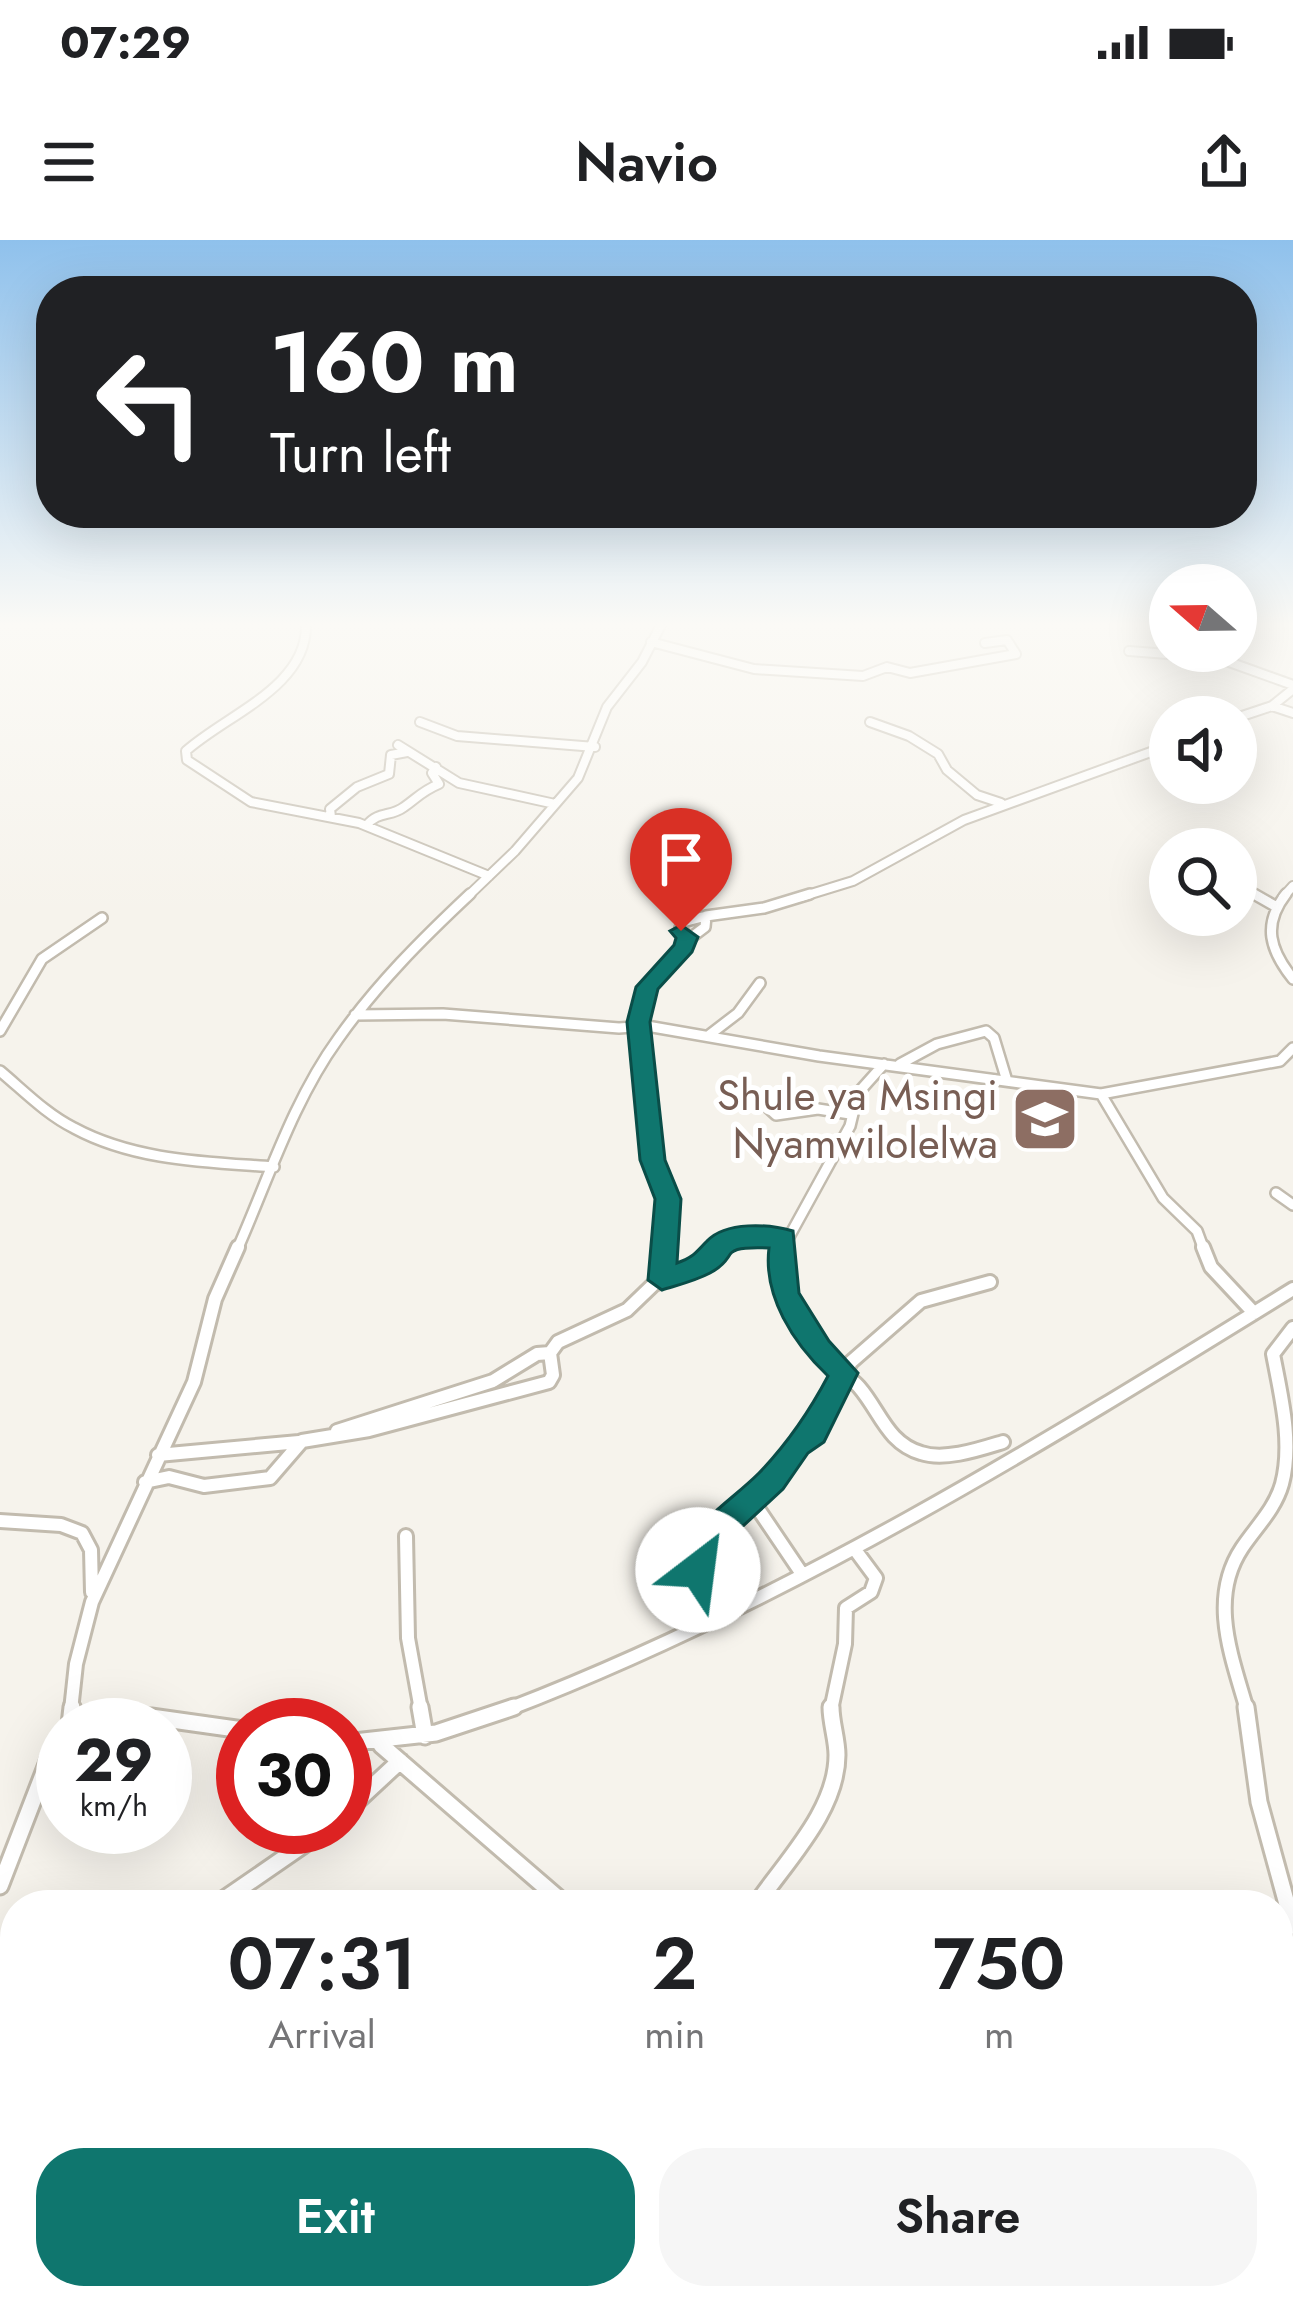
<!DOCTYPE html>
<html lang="en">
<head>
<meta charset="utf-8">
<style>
	:root { --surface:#fff; --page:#f6f6f6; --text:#202124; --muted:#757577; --accent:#0f766e }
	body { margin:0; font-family:Jost,sans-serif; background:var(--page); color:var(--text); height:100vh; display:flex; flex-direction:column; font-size:45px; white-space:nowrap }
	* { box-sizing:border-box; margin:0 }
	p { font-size:39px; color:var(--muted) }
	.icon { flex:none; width:66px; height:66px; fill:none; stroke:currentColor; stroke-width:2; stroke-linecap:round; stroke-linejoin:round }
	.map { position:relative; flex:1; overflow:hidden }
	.drawer { position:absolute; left:0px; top:1650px; width:1293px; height:420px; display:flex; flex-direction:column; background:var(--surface); border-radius:48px 48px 0 0; box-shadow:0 12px 48px #0002 }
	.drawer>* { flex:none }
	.hud { position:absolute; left:36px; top:36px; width:1221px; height:252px; border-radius:48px; box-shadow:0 12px 48px #0002; background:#202124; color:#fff; overflow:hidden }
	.needle { width:78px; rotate:290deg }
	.fabs { position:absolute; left:1149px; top:324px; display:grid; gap:24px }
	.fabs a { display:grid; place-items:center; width:108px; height:108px; border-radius:50%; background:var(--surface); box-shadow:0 12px 48px #0002; font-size:60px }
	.speed { position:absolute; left:36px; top:1458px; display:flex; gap:24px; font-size:60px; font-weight:700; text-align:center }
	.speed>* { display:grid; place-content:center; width:156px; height:156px; border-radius:50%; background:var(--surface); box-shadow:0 12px 48px #0002; line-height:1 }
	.speed small { font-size:30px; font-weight:400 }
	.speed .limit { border:18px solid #d22; background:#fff; color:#111 }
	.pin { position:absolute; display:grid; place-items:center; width:102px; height:102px; color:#fff; margin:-123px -51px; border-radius:50% 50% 50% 0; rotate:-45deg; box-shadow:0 0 12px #0007 }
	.pin .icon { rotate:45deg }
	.me { position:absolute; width:132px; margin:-66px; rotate:30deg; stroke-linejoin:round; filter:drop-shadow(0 0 9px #0008) }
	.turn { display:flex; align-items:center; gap:42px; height:252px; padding:0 36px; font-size:54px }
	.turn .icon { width:156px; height:156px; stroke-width:2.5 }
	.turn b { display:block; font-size:84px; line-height:102px }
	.eta { display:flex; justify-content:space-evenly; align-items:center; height:204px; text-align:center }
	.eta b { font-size:72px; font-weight:600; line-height:84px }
	.action { display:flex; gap:24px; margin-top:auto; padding:24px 36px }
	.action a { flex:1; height:138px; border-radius:48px; background:var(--accent); color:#fff; font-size:48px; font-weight:600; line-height:138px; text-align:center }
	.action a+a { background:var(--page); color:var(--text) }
	.status { display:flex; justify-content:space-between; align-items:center; height:84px; padding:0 60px; background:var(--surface); direction:ltr }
	.status svg { height:33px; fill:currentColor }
	header { display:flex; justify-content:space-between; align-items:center; height:156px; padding:0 36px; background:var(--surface); font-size:54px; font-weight:600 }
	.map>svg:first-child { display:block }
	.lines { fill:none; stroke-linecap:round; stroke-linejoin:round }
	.minor-far3-casing { stroke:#c2bbae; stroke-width:12 }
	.minor-far2-casing { stroke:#c2bbae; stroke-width:14 }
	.minor-far1-casing { stroke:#c2bbae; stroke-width:18 }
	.minor-casing { stroke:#c2bbae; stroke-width:21 }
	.minor-far3 { stroke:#fff; stroke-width:8 }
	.minor-far2 { stroke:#fff; stroke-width:9 }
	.minor-far1 { stroke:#fff; stroke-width:12 }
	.minor { stroke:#fff; stroke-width:15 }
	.route { fill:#0f766e; stroke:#0a4d48; stroke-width:3 }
	.labels { text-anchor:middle; stroke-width:10; stroke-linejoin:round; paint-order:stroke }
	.education-label { font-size:42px; fill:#785e54; stroke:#fff; text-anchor:end }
</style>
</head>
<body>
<div class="status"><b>07:29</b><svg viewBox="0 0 49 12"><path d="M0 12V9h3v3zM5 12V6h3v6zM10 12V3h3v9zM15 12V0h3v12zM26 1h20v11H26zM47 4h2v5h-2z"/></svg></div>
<header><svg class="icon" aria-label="menu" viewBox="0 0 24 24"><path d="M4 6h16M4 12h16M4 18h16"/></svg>Navio<svg class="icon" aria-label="share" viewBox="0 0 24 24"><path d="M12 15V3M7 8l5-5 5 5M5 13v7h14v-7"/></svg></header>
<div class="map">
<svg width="1293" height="2070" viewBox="0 0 1293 2070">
	<rect width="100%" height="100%" fill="#f6f3ec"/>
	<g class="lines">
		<!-- minor-far3 casing -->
		<g class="minor-far3-casing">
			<path id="minor-far3" d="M306 385C307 447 226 475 186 511L187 520 251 562 359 583 489 636
				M651 402 754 429 863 436 887 427 910 433 1016 414 1007 400 985 403
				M1129 411 1218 418 1293 445
				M1272 466 1293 473
				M1236 478 1272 466 1293 449
				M420 482 457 496 595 507
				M870 482 909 496 938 514 947 530 977 555 1001 563
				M398 505 459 543 555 564
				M331 577 330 569 357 547 389 534 391 515 407 512
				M367 585C378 571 391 577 404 567 417 558 422 551 439 544L432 533 436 527
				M1236 644 1259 657
				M467 657 515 611 578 538 607 467 642 422 661 385
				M801 657 853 641 964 580 1170 505
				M1283 657 1293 646"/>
		</g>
		<!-- minor-far2 casing -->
		<g class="minor-far2-casing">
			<path id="minor-far2" d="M1254 654 1275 666
				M1286 654C1262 685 1270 710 1293 739
				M688 697 680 688 683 682 706 676
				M355 775 443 774 619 788 647 786 819 816 1101 854 1280 821 1293 808
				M0 791 42 719 102 678
				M708 796 738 773 760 743
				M900 824 937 804 986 791 994 798 1007 841
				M0 831C24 851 46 874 74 888 135 921 207 922 274 927
				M1101 854 1163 958 1197 991 1204 1010
				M754 855 776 875 818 869 850 874
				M1276 953 1293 965
				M237 1010C268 940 293 861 338 799 376 745 422 699 470 654
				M663 1010 669 970 653 920 640 766C653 735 678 706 705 687L706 676 764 668 810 654
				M718 1010C737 989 764 995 789 997L850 886 858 853 884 824
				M782 1010 783 998"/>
		</g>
		<!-- minor-far1 casing -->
		<g class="minor-far1-casing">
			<path id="minor-far1" d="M782 1007C778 1048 801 1094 831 1123 839 1131 851 1138 859 1147 880 1171 887 1203 921 1213 945 1221 980 1209 1003 1202
				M1203 1007 1211 1027 1254 1073
				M662 1040 663 1007
				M337 1191 493 1141 537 1114 550 1113
				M158 1215 299 1202
				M145 1242 169 1237 204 1246 270 1238 302 1201 369 1190 549 1142 553 1135 550 1113 558 1102 627 1070 654 1044 706 1024 721 1007
				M750 1257 802 1334
				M0 1281 61 1285 82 1293 91 1310 92 1352
				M406 1296 408 1398 421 1470
				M722 1375 698 1330 697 1314 733 1271 780 1232 798 1203 813 1193 851 1122 921 1061 990 1042
				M71 1470 76 1424 92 1362 194 1142 215 1059 238 1007
				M506 1470C785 1363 1039 1206 1293 1049
				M831 1470 845 1404 846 1368 871 1352 876 1338 856 1311
				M1247 1470C1232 1417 1208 1359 1242 1308 1256 1287 1275 1269 1282 1244 1293 1203 1281 1156 1273 1114L1293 1088"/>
		</g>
		<!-- minor casing -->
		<g class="minor-casing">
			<path id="minor" d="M420 1467 425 1496
				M1246 1467 1259 1562 1293 1686
				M70 1485 72 1467
				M88 1485 151 1477 243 1490
				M345 1503 436 1493 514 1467
				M381 1505 566 1665
				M345 1572 400 1521
				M0 1646 51 1514 63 1499
				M216 1665 329 1587
				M756 1665C785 1622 837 1571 837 1515 837 1499 831 1483 831 1467
				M1278 1716H1293
				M0 1811 15 1801
				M0 1877 15 1882
				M1219 2055 1243 2070
				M489 2070 498 2055"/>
		</g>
		<!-- minor-far3 -->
		<use href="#minor-far3" class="minor-far3"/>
		<!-- minor-far2 -->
		<use href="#minor-far2" class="minor-far2"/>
		<!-- minor-far1 -->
		<use href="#minor-far1" class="minor-far1"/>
		<!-- minor -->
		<use href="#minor" class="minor"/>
	</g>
	<!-- sky -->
	<linearGradient id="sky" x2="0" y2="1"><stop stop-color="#8fc1ec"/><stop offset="0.57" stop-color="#fbfaf6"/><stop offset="1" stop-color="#fbfaf6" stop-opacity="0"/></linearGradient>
	<rect width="1293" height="675" fill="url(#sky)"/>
	<!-- route -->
	<path class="route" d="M681 685 698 697 692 712 658 749 650 782 665 920 681 959 677 1023C694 1017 695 1013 707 1001 726 981 769 984 793 991L799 1053 829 1101 858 1133 824 1202 808 1213 783 1249 729 1299 714 1318 709 1340 698 1344 686 1340C681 1328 678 1316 686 1305 704 1276 735 1257 759 1233 787 1204 809 1172 828 1136 793 1103 763 1056 769 1008 714 1006 742 1016 710 1033 695 1041 678 1045 662 1050L648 1040 655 959 640 920 627 782 636 747 674 705 676 698 670 691Z"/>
	<!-- icons -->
	<defs>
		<g id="school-square" transform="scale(3.45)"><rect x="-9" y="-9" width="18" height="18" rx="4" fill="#8d6e63" stroke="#fff"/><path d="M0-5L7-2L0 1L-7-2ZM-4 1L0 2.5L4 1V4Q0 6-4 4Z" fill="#fff"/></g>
	</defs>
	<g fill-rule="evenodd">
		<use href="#school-square" x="1045" y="879"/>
	</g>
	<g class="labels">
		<!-- education labels -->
		<g class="education-label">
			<text x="998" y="870">Shule ya Msingi<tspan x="998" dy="48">Nyamwilolelwa</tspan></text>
		</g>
	</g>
</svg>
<div class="fabs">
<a><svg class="needle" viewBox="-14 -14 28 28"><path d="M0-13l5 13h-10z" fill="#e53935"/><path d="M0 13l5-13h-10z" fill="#757577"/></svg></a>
<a><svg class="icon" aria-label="sound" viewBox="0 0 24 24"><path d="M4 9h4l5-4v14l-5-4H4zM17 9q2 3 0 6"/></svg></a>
<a><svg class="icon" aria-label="search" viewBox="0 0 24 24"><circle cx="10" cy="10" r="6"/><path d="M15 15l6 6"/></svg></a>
</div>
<div class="speed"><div>29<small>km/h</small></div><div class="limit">30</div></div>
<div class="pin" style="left:681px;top:691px;background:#d93025"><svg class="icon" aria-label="arrive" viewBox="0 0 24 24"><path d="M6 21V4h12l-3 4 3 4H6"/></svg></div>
<svg class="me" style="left:698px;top:1330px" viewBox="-20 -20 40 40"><circle r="19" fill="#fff"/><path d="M0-13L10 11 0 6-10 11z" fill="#0f766e"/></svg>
<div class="hud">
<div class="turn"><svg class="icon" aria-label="left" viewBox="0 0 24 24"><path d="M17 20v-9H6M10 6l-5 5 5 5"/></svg><div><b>160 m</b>Turn left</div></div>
</div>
<section class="drawer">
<div class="eta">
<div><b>07:31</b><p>Arrival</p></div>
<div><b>2</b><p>min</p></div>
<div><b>750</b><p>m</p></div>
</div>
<div class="action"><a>Exit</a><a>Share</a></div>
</section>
</div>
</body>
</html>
